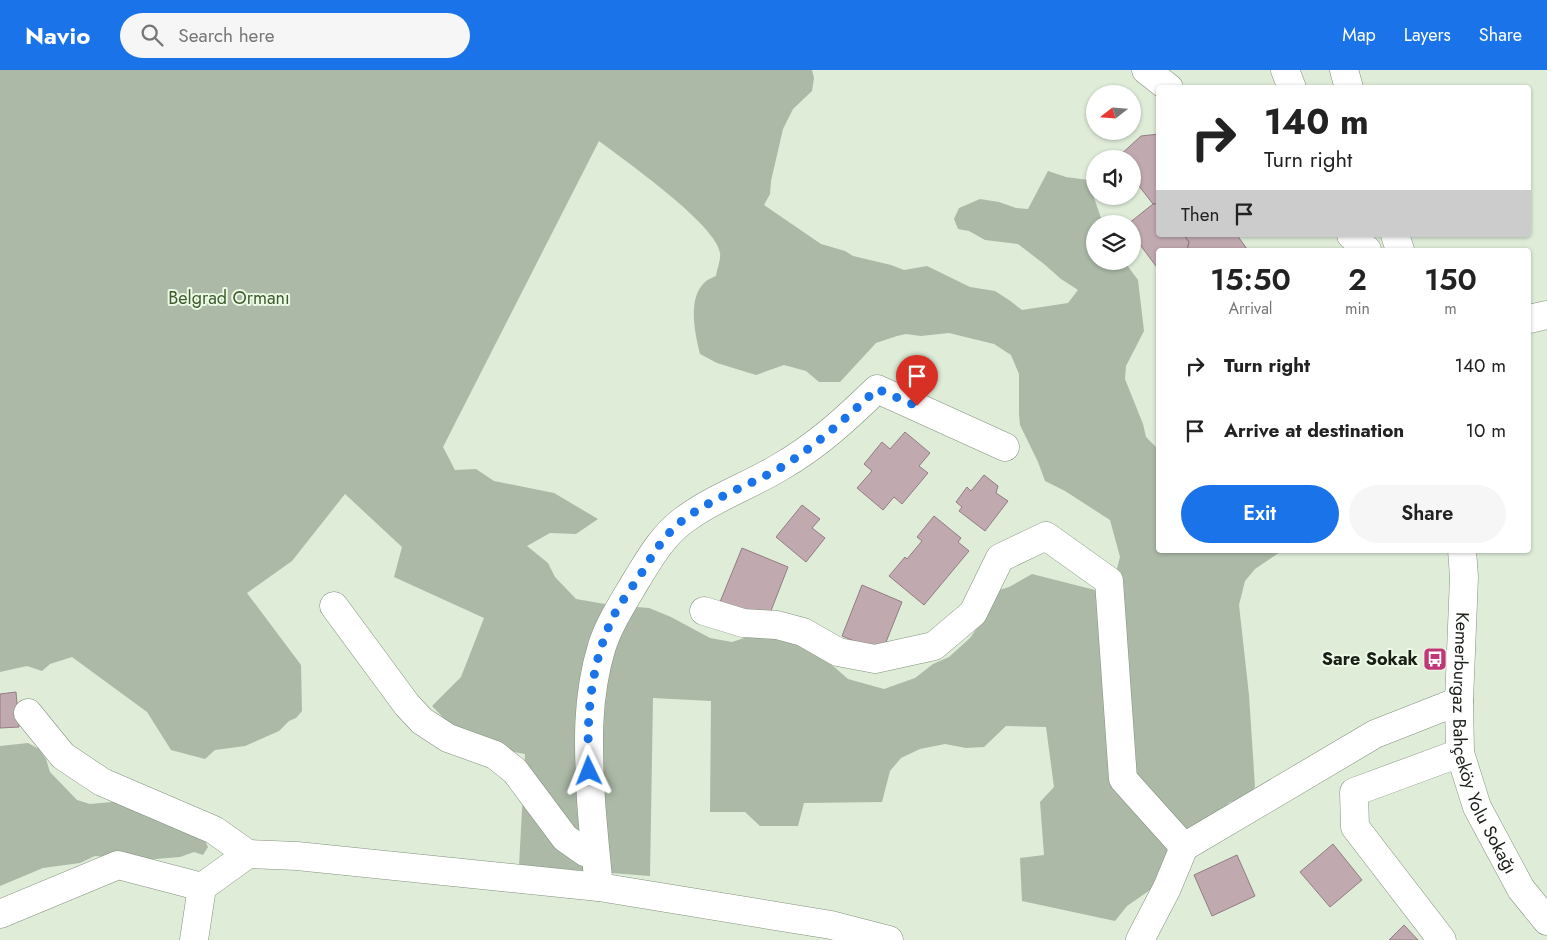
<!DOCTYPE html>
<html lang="en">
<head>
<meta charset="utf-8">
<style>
	:root { --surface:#fff; --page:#f6f6f6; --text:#222; --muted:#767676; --accent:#1a73e8 }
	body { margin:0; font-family:Jost,sans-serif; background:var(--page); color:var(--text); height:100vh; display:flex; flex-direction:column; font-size:19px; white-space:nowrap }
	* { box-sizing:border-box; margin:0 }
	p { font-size:16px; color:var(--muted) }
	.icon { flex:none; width:28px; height:28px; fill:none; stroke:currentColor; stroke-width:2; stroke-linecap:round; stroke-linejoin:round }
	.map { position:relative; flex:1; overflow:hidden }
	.sheet { position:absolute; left:1156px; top:178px; width:375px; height:305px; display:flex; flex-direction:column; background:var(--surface); border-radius:5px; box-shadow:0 1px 4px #0004 }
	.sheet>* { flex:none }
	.top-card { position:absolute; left:1156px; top:15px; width:375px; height:152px; border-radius:5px; box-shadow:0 1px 4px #0004; background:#fff; color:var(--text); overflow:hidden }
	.needle { width:32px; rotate:253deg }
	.controls { position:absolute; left:1086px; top:15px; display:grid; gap:10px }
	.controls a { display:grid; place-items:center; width:55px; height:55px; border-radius:50%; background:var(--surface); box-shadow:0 1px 4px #0004; font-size:25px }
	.pin { position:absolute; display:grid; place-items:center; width:42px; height:42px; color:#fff; margin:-51px -21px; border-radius:50% 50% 50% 0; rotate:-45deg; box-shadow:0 0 5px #0007 }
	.pin .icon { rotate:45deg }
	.me { position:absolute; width:55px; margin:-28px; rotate:358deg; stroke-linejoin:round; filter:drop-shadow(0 0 4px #0008) }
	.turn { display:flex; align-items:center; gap:18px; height:105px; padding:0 25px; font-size:22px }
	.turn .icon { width:65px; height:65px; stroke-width:2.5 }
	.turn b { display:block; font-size:35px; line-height:42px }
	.then { display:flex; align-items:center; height:48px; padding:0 25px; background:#0003; gap:10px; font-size:19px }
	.eta { display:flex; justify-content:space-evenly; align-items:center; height:85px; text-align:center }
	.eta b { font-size:30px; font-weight:600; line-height:35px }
	.action { display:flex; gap:10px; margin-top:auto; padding:10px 25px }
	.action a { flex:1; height:58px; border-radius:30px; background:var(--accent); color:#fff; font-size:20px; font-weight:600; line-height:58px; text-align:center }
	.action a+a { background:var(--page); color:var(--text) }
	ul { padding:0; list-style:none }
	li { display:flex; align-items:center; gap:15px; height:65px; padding:0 25px }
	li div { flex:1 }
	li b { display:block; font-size:19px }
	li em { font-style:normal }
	header { display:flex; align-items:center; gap:30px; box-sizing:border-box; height:70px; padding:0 25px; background:var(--accent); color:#fff }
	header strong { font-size:24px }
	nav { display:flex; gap:28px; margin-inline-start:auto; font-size:18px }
	.search { width:350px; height:45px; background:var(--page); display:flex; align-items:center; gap:12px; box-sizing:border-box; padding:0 18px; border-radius:28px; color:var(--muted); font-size:19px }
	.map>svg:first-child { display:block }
	.green { fill:#acb9a7; fill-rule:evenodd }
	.building { fill:#c1a9b0; stroke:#937c83 }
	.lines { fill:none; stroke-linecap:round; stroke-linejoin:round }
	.minor-casing { stroke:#84917f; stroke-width:29 }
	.minor { stroke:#fff; stroke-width:28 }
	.route { stroke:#1a73e8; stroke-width:9; stroke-dasharray:0 16.2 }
	.labels { text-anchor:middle; stroke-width:4; stroke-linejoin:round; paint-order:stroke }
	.park-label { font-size:18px; fill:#3e5b2f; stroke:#ebf9e5 }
	.poi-label { font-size:18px; font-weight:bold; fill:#191e17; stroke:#ebf9e5; text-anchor:end }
	.street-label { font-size:18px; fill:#191e17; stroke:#ebf9e5 }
</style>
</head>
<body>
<header>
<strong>Navio</strong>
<div class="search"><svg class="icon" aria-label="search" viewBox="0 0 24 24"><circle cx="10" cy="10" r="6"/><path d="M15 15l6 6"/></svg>Search here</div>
<nav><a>Map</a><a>Layers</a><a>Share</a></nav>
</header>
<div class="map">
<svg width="1547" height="870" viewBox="0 0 1547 870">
	<rect width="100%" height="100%" fill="#deecd8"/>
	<!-- green -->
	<path class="green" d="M0 0H812L814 8 812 21 793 39 783 59 771 111 770 124 764 135 821 174 845 181 853 186 891 195 904 200 927 196 970 217 995 221 1009 230 1022 240 1068 233 1078 220 1061 209 1044 194 1018 174 985 170 969 161 958 159 954 149 959 138 980 129 999 132 1016 138 1028 139 1048 101 1066 107 1088 110 1103 154H1095V191H1124L1138 210 1144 261 1126 296 1125 309 1143 354 1146 367 1156 377H1159V480H1283L1255 499 1245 511 1239 535 1249 625 1255 717 1245 730 1230 732 1206 754 1153 818 1127 836 1115 851 1022 831 1020 788 1044 785 1040 732 1054 717 1046 657 1006 656 984 677 966 678 945 674 920 679 901 688 890 701 882 732 804 733 798 756H760L745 742H710L711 631 653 628 650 806 519 796 525 684 469 674 432 636 461 607 484 548 394 507 402 477 345 424 292 491 247 523 301 595 302 641 296 648 289 651 279 661 245 676 215 680 205 689 171 680 147 642 72 587 50 594 42 601 27 596 0 602ZM599 71C624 90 717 155 720 183 721 190 717 199 716 206 712 208 708 209 705 212 687 228 695 264 700 284L717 293 756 305 784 295 806 301 819 312H840L876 273 897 266 906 264 921 266 949 263 994 274 1011 285 1019 304V344L1020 355 1038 392 1045 411 1065 421 1110 450 1120 487 1115 506 1116 518 1095 520 1032 504 1009 517 996 521 982 551 970 568 949 587 933 594 915 608 884 619 848 609 817 582 774 562 760 563 732 572 710 568 671 547 649 538 611 535 576 529 555 507 548 493 527 476 550 463 576 464 598 449 554 423 494 411 476 399 455 400 443 377Z
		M28 673 39 679 46 689 50 702 77 730 90 734 123 731 204 768 208 777 203 785 194 782 180 787 144 790 95 786 80 793 43 798 0 816V676Z"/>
	<!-- building -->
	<path class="building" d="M1159 64V133L1153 134 1132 107V89H1120L1118 87 1141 66Z
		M1159 133V165H1184L1189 172 1187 180H1159V200L1132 164V154H1128L1153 134Z
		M1184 165H1237L1247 179 1187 180 1189 172Z
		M905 362 930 383 919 396 928 403 902 434 894 427 883 440 857 418 872 401 864 394 882 372 890 379Z
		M984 405 998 416 996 423 1008 431 985 461 959 441 962 437 956 432 967 417 971 421Z
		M802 435 820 449 812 458 825 468 806 492 776 467Z
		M934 446 961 468 958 472 969 481 924 535 889 506 905 487 907 489 922 471 917 467Z
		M742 478 788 497 767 551 720 532Z
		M862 515 902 532 882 582 842 566Z
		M16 622 19 657 0 658V624Z
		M1333 774 1362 810 1330 837 1300 802Z
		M1237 785 1255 826 1212 846 1194 805Z
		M1404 855 1418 870H1389Z"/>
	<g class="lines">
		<!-- minor casing -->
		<g class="minor-casing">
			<g id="minor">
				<path d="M1146 0 1169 18"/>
				<path d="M1285 0 1292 18"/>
				<path d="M1344 0 1349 18"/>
				<path d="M1351 165 1367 180"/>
				<path d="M1395 165 1400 180"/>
				<path d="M1529 249 1547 245"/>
				<path id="s1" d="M1462 480 1464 507 1459 631 1460 683 1477 737 1521 819 1547 851"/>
				<path d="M334 536 407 635 422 651 448 668 495 685 515 701 565 768 585 782 595 785"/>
				<path d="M704 541 743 553 777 555 803 562 838 582 875 589 934 576 973 543 1000 488 1046 466 1109 511 1123 709 1184 777 1375 664 1459 631"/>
				<path d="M28 643 63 686 102 712 214 760 248 784"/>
				<path d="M599 817C596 788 593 759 591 730 588 677 586 628 602 576 610 552 624 531 637 509 650 488 663 465 684 450 713 428 749 416 780 397 817 376 847 348 877 319L1005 377"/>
				<path d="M0 844 118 795 202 817"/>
				<path d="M194 870 202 817 248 784 297 786 599 817 831 855 889 870"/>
				<path d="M1140 870 1167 818 1184 777"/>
				<path d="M1442 870 1355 757 1354 722 1460 683"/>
			</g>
		</g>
		<!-- minor -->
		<use href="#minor" class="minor"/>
	</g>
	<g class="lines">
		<!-- route -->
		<path class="route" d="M589 701C586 649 590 594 614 545 622 531 632 517 641 504 653 484 665 464 683 450 712 428 748 416 780 398 816 376 846 348 877 319L917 336"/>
	</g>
	<!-- icons -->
	<defs>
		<g id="bus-square" transform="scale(1.25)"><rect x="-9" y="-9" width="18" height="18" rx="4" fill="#bf3776" stroke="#ebf9e5"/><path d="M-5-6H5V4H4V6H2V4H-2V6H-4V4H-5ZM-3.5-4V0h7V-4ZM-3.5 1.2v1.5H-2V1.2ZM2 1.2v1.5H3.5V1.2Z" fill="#fff"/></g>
	</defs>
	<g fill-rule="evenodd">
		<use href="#bus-square" x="1435" y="589"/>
	</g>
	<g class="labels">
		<!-- park labels -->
		<g class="park-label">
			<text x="229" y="234">Belgrad Ormanı</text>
		</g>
		<!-- poi labels -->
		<g class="poi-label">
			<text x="1418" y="595">Sare Sokak</text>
		</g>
		<!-- street labels -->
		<g class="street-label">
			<text dy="6" stroke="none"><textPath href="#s1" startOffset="198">Kemerburgaz Bahçeköy Yolu Sokağı</textPath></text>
		</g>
	</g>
</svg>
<div class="controls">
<a><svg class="needle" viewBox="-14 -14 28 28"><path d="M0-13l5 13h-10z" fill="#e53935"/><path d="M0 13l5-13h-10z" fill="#767676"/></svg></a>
<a><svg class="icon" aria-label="sound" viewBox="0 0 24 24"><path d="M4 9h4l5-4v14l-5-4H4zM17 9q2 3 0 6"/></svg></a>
<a><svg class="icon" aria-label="layers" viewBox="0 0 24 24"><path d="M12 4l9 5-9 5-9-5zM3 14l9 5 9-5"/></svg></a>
</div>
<div class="pin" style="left:917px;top:336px;background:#d93025"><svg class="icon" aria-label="arrive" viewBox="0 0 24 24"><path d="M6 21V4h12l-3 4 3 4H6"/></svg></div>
<svg class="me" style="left:589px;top:701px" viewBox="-20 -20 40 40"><path d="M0-17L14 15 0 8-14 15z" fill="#1a73e8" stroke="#fff" stroke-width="4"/></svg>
<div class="top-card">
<div class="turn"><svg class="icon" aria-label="right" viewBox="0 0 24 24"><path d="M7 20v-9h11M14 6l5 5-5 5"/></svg><div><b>140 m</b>Turn right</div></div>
<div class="then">Then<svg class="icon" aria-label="arrive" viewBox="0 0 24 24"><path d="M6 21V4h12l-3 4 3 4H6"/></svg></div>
</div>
<section class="sheet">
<div class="eta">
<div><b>15:50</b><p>Arrival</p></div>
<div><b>2</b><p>min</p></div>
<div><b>150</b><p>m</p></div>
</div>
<ul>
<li><svg class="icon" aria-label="right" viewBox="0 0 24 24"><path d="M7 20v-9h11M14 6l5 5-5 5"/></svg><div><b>Turn right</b></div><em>140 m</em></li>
<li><svg class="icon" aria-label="arrive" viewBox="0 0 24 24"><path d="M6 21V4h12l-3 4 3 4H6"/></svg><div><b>Arrive at destination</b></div><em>10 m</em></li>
</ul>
<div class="action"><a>Exit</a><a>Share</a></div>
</section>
</div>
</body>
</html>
